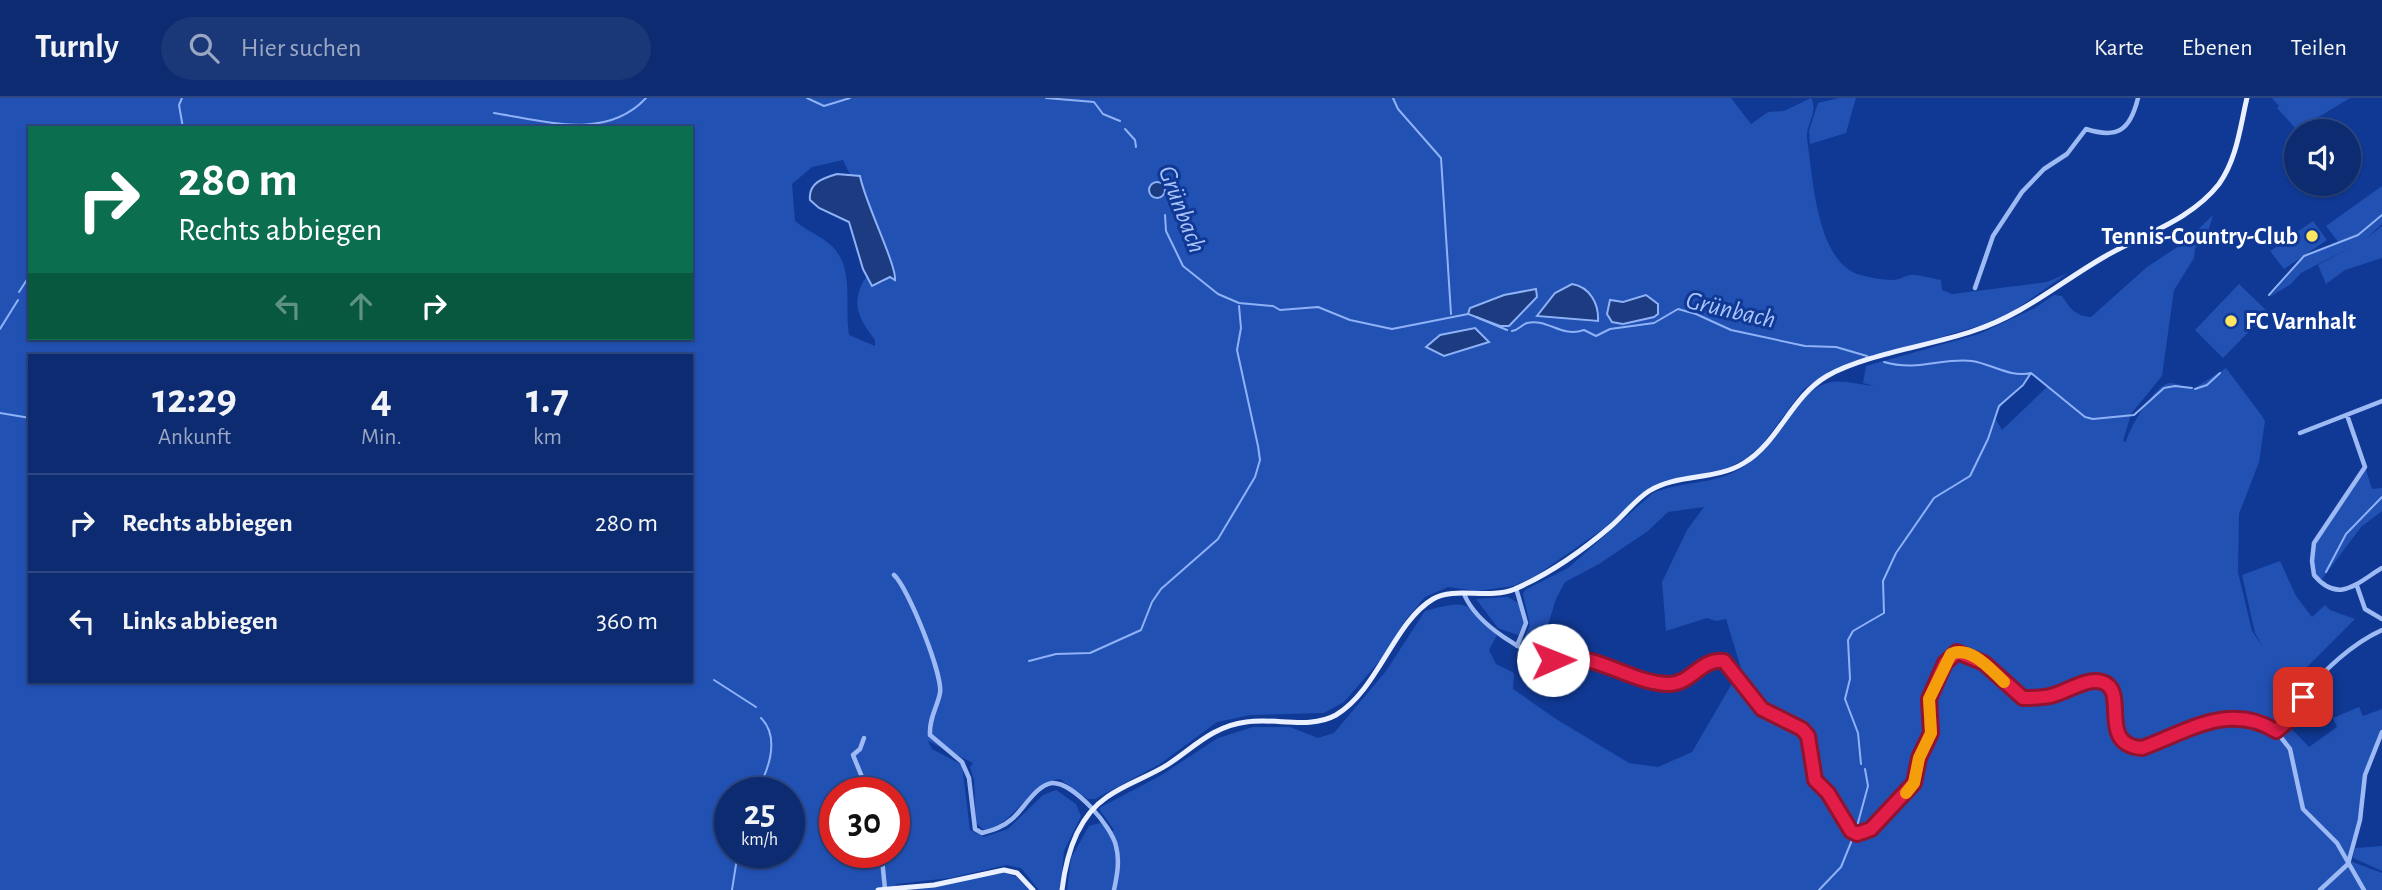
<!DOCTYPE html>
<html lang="de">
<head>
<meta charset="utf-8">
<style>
	:root { --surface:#0c2b70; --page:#1a3778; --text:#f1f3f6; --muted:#9aa7c3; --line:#2c4783 }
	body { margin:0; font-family:"Alegreya Sans",sans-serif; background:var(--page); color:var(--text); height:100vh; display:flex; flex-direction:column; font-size:26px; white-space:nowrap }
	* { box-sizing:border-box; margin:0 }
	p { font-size:23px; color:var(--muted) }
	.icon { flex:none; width:38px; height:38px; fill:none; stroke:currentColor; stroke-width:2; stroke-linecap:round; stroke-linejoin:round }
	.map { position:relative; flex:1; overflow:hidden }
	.details { position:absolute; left:28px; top:256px; width:665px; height:329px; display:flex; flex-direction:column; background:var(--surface); border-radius:0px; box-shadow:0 2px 5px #0004,0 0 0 2px var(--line) }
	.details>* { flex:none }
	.guide { position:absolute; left:28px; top:28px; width:665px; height:214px; border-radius:0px; box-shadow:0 2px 5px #0004,0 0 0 2px var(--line); background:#0b6e4f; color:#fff; overflow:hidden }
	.tools { position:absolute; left:2284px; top:21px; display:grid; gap:14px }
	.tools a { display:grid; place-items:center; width:77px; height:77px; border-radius:50%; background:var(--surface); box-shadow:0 2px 5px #0004,0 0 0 2px var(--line); font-size:35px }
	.speed { position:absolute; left:714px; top:679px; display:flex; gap:14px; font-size:35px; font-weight:700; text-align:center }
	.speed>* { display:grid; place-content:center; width:91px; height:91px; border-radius:50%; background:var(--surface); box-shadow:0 2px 5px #0004,0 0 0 2px var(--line); line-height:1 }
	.speed small { font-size:18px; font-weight:400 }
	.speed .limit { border:10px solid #d22; background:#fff; color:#111 }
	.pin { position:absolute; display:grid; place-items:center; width:60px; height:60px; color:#fff; margin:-30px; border-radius:14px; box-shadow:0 4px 10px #0006 }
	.me { position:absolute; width:77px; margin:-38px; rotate:89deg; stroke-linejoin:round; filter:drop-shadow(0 0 5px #0008) }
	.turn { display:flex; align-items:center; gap:24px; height:147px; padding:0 35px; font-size:32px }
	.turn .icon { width:91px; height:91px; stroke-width:2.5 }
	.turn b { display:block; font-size:49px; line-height:60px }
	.lanes { display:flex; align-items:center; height:66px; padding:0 35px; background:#0003; justify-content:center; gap:35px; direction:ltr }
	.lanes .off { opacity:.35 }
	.eta { display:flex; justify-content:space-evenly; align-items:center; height:119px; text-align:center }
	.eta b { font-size:42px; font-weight:700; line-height:49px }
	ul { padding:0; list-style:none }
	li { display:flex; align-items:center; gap:21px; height:98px; padding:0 35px; border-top:2px solid var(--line) }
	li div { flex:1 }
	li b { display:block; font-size:26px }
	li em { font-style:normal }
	header { display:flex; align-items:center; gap:42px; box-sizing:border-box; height:98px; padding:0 35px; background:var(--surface); border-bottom:2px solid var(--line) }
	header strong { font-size:33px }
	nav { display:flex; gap:38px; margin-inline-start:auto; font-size:24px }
	.search { width:490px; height:63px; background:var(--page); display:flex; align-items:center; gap:18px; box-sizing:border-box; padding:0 24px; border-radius:38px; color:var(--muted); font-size:26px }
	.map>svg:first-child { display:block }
	.green { fill:#2251b4; fill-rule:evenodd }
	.water { fill:#1c3b81; stroke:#8fb2f7; stroke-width:2 }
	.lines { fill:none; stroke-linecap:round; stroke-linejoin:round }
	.stream { stroke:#8fb2f7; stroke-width:2 }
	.minor { stroke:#9ebaf4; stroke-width:4.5 }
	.major { stroke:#eaf0ff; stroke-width:5 }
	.route-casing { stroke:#92132f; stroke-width:18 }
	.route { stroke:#e11d48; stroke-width:12 }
	.slow { stroke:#f59e0b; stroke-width:12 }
	.poi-dot { fill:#ffe560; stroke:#103995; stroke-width:2.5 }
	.labels { text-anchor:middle; stroke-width:6; stroke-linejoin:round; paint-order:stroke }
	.poi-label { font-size:24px; font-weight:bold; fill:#fff; stroke:#103995; text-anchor:end }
	.water-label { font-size:26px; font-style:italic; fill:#aac4fb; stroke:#103995 }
</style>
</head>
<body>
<header>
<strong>Turnly</strong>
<div class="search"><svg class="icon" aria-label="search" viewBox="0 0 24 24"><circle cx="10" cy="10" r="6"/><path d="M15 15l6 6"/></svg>Hier suchen</div>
<nav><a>Karte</a><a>Ebenen</a><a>Teilen</a></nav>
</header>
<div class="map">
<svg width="2382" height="792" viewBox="0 0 2382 792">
	<rect width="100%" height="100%" fill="#103995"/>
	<!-- green -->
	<path class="green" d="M0 0H1731L1751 26 1768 14 1784 13 1811 0C1819 15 1805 26 1807 41 1813 79 1816 160 1857 176 1866 179 1884 182 1894 182 1899 182 1904 178 1910 177 1919 176 1932 181 1941 182L1942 192 1952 196 2047 184 2068 175 2012 214 1982 227 1857 264 1821 279 1803 292 1762 347 1745 361 1727 370 1649 390 1606 429 1534 479 1513 488 1478 493 1448 489 1425 499 1404 524 1383 559 1344 604 1324 615 1251 617 1217 624 1160 666 1095 701H1088L1060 681C1028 685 1016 726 984 732L976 725 974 682 970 669 973 665 928 643 932 651 962 667 970 732 984 739 1008 731 1043 697 1056 692 1076 706 1081 718 1064 753 1060 792H1039L1021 770 1006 767 950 780 896 786 894 792H0ZM30 30H691V240H30ZM843 62 850 77 860 78 863 97 896 180 890 179 882 185 870 184 866 179C850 204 858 220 875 242V248L849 237C844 207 855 171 832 148 821 138 807 133 795 123L792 86 812 69ZM1536 191 1537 199 1509 228 1468 216 1470 209 1504 197ZM1555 195 1594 224 1537 217ZM1638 199 1648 221 1623 226 1610 202 1618 204ZM1475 230 1488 244 1444 258 1427 249 1440 237ZM30 257H691V583H30ZM730 695H789V754H730ZM835 695H894V754H835Z
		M1839 0H1856L1846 35 1810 46 1809 33 1818 5Z
		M2272 0H2350L2297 32 2277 10 2279 8Z
		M2382 88V126L2365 142 2382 128V160L2345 172 2326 186 2318 167 2355 147 2301 175 2291 186 2270 199 2304 158 2339 145 2326 128Z
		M2213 117 2206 141 2195 150 2194 160 2174 192 2162 278 2131 316 2123 343 2126 344C2129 330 2155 286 2170 285 2177 285 2186 289 2193 291L2226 270 2262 318 2265 323 2259 364 2239 416 2238 474 2252 533 2263 549 2255 535 2242 477 2280 463 2296 498 2312 519 2325 507 2330 512 2355 521 2288 588 2297 604 2288 627 2309 649 2337 629 2333 620 2359 609 2363 618 2382 611V634L2365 677 2360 722 2350 763 2382 775V792H1067L1071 760 1089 728 1100 725 1109 735 1114 732 1099 711 1101 709 1160 678 1218 640 1253 629H1290L1318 640 1334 635 1386 573 1425 513C1470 501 1465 504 1497 537L1489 552 1496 566 1514 575 1513 591 1556 621 1629 665 1658 669 1692 654 1741 570 1726 521 1716 523 1707 520 1666 533 1662 484 1687 432 1704 409 1668 414 1648 433 1599 466 1565 484 1556 501 1544 540 1550 542 1544 557 1524 550 1522 545 1530 527 1523 496 1525 492 1568 470 1653 395C1681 383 1713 387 1740 371 1774 351 1797 289 1832 284 1845 282 1861 287 1875 288L1863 285 1866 268 1979 236 2035 210 2054 197 2062 198C2070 210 2075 218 2091 219L2147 169 2185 144ZM2031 275 2047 289 2002 332 1995 320C2002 300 2019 292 2031 275Z
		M2313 123 2327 142 2284 171 2270 153Z
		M2239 186 2268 214 2223 260 2195 232Z
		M2365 369 2372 391 2382 390V413L2361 429 2322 481 2314 477C2307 437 2343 401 2365 369Z
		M1508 499 1518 505 1524 526 1518 537 1498 530 1476 501Z
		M2382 748V773L2353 760 2355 750Z
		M1005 775 1017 779 1029 792H904Z"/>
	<!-- water -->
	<path class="water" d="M837 76 860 78C864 102 897 168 895 182L890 179 872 188 863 171 849 124 819 110 810 102C808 85 823 80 837 76Z
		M1149 92a8 8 0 1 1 16 0a8 8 0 1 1-16 0Z
		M1572 186C1590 189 1599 206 1598 223L1537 218 1555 195Z
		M1536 191 1537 199 1509 228H1500L1468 216 1470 210 1504 197Z
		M1646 197 1658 206V216L1654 219 1623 226 1612 224 1607 216 1610 202 1623 204Z
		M1475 230 1489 244 1444 258 1426 249 1440 237Z"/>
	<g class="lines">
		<!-- stream -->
		<path class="stream" d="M182 0 179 7 183 30
			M807 0 824 8 850 0
			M1046 0 1094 4 1103 16 1120 23
			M1393 0 1398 11 1441 60 1451 216
			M494 15C545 23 606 43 646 0
			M1125 31 1135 42 1136 49
			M1165 117 1166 133 1183 168 1218 196 1239 205 1273 208 1280 212 1318 209 1350 222 1392 231 1468 216
			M19 194 30 177
			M2269 197 2304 158 2358 137 2382 117
			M1476 219 1507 232
			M0 231 18 202
			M1512 233C1519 232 1521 227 1527 225 1548 220 1561 240 1584 232L1596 238 1610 231 1654 225 1678 211 1696 216 1731 232 1805 248 1836 249 1867 258
			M1884 264C1918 274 1944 259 1972 263 1992 266 2010 280 2031 275L2085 319 2093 321 2134 317 2164 290 2175 288 2192 290
			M2195 291 2207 287 2220 275
			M0 315 30 320
			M2326 474 2346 436 2382 399
			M1029 563 1056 556 1090 555 1141 532 1152 504 1161 491 1218 441 1255 379 1260 362 1258 348 1237 252 1241 230 1239 208
			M714 582 756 609
			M1861 666 1858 635 1845 601 1850 581 1848 542 1853 533 1884 515 1883 483 1896 455 1934 400 1970 378 1988 341 1999 308 2023 287 2031 275
			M755 695C768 675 781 640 761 620
			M1856 732 1868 688 1865 671
			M732 792 738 754
			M1819 792 1841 769 1854 737"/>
		<!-- minor -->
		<path class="minor" d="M1975 190 1993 138 2022 94 2044 71 2067 56 2086 31C2117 41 2130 33 2138 0
			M2347 317 2365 369 2314 445 2312 463 2314 477C2339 507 2358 484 2382 470
			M2300 335 2382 303
			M894 477C908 489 943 577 940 595 937 610 929 620 930 637L962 664 969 680 975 731 982 735C993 732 1003 729 1012 721 1023 712 1036 687 1052 685 1074 684 1112 729 1116 748 1120 763 1117 778 1114 792
			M2357 488 2365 511 2382 521
			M1516 490 1526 525 1517 548
			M1464 496C1477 527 1525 557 1557 563 1568 565 1579 560 1589 562 1617 567 1642 587 1672 586 1693 584 1701 560 1724 563L1762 611 1802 631 1808 638 1815 682 1828 695 1851 733 1857 736 1871 731 1914 685 1919 660 1931 635 1929 601 1945 564 1957 553 1984 565 2023 600C2032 600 2041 600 2050 598 2066 595 2086 579 2102 584 2131 592 2096 647 2142 650L2229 619 2254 620 2276 633 2290 651 2303 711 2337 745 2364 792
			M2276 633C2291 621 2293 614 2303 599 2322 573 2353 545 2382 532
			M861 695 862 679 853 657 860 651 864 640
			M866 754 882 761 885 791
			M2320 792 2348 766 2360 722 2365 677 2382 634"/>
		<!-- major -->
		<path class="major" d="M878 792 934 787 1004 772 1017 775 1033 792
			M1062 792C1066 758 1076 720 1107 699 1125 686 1148 679 1167 667 1193 650 1213 628 1246 624 1275 619 1309 632 1336 617 1378 592 1394 524 1433 501 1455 488 1488 502 1515 491 1549 476 1582 453 1610 429 1623 418 1635 402 1649 393 1678 375 1715 383 1744 365 1779 344 1791 299 1827 278 1866 256 1929 248 1973 233 2023 217 2059 185 2104 159 2143 136 2190 123 2219 86 2237 61 2240 29 2247 0"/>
	</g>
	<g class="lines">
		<!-- route casing -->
		<g class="route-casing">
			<path id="route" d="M1553 562C1566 565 1580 560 1591 563 1617 570 1643 586 1670 586 1692 585 1701 560 1724 563L1762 611 1802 631 1808 638 1815 682 1828 695 1851 733 1857 736 1871 731 1914 685 1919 660 1931 635 1929 601 1945 565 1957 554 1984 565 2023 600C2032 600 2041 600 2050 598 2066 595 2086 579 2102 584 2130 592 2096 647 2142 650 2188 633 2230 604 2276 633L2293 619 2303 599"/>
		</g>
		<!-- route -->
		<use href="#route" class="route"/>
		<!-- slow -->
		<path class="slow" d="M1906 695 1914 685 1919 660 1931 635 1929 601 1951 556C1971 547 1991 572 2004 584"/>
	</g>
	<!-- markers -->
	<g class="poi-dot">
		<circle cx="2312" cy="138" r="7"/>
		<circle cx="2231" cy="223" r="7"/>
	</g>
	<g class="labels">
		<!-- poi labels -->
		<g class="poi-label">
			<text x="2298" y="146">Tennis-Country-Club</text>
			<text x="2245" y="231" text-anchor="start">FC Varnhalt</text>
		</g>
		<!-- water labels -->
		<g class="water-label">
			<text transform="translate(1183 111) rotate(69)" y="9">Grünbach</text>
			<text transform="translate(1731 211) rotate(13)" y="9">Grünbach</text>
		</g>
	</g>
</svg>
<div class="tools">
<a><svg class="icon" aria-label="sound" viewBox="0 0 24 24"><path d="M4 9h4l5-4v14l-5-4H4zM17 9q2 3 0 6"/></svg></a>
</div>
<div class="speed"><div>25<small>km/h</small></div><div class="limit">30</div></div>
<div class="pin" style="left:2303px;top:599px;background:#d93025"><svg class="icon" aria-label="arrive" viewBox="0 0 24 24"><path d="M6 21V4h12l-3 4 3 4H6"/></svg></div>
<svg class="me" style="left:1553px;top:562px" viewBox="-20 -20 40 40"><circle r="19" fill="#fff"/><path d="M0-13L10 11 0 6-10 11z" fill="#e11d48"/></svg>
<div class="guide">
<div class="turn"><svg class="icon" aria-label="right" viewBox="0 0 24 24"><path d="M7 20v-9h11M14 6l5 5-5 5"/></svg><div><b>280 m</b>Rechts abbiegen</div></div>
<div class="lanes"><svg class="icon off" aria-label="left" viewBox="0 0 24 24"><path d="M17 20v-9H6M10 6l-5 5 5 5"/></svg><svg class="icon off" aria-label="ahead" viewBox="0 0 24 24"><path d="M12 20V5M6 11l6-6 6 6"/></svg><svg class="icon" aria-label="right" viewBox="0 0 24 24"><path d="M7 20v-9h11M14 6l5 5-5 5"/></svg></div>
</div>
<section class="details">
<div class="eta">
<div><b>12:29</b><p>Ankunft</p></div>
<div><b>4</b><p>Min.</p></div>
<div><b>1.7</b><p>km</p></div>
</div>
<ul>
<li><svg class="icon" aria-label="right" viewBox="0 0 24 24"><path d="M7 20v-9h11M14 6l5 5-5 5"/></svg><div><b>Rechts abbiegen</b></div><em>280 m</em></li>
<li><svg class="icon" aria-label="left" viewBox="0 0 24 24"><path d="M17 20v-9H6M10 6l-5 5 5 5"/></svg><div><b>Links abbiegen</b></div><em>360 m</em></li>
</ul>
</section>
</div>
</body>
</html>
